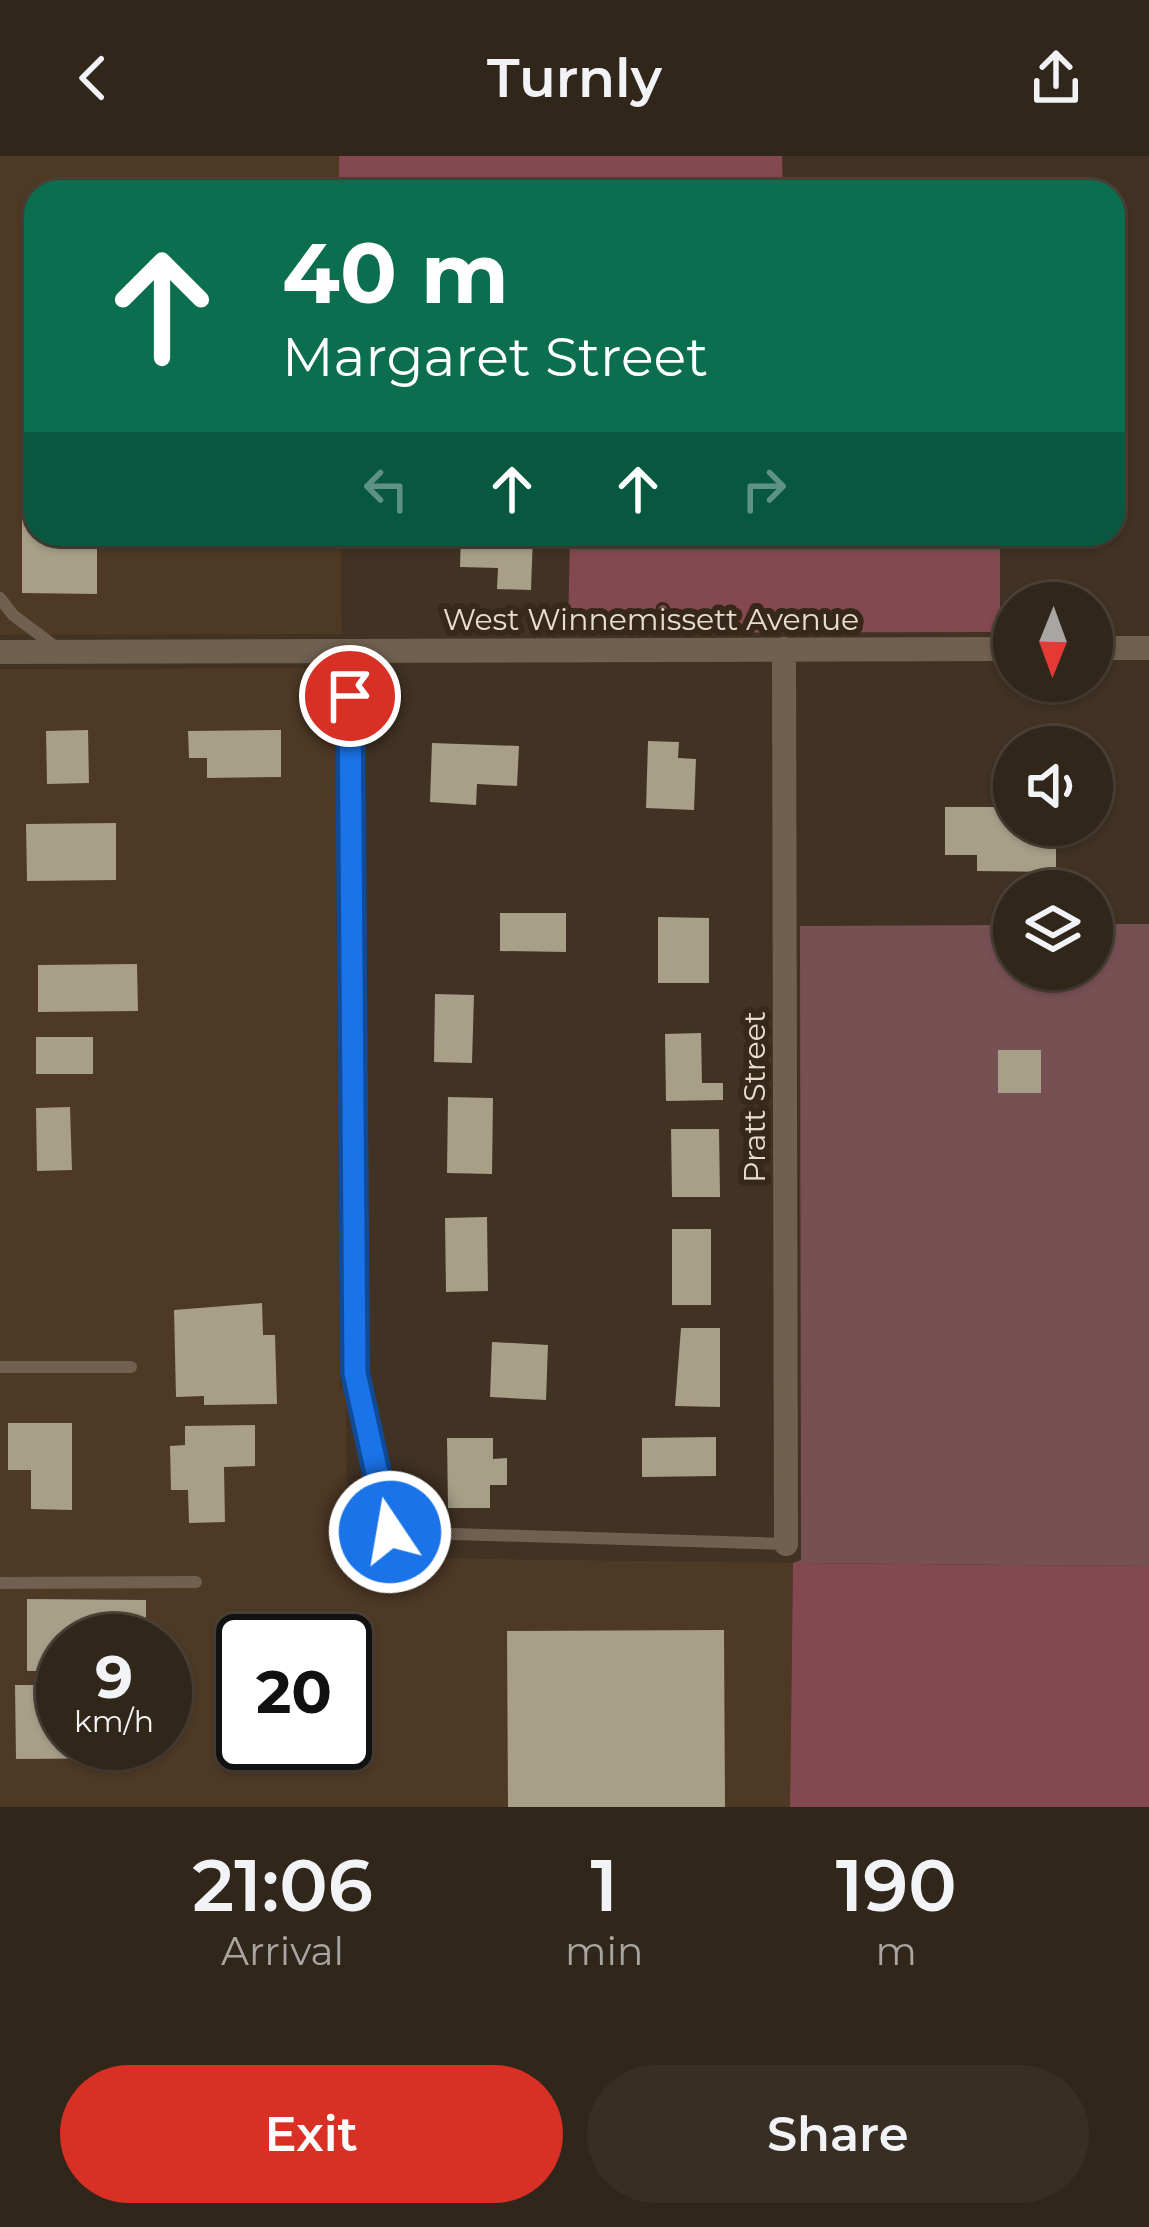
<!DOCTYPE html>
<html lang="en">
<head>
<meta charset="utf-8">
<style>
	:root { --surface:#31261a; --page:#392e23; --text:#f1f3f6; --muted:#a8a5a2; --line:#4c4339; --accent:#d93025 }
	body { margin:0; font-family:Montserrat,sans-serif; background:var(--page); color:var(--text); height:100vh; display:flex; flex-direction:column; font-size:45px; white-space:nowrap }
	* { box-sizing:border-box; margin:0 }
	p { font-size:39px; color:var(--muted) }
	.icon { flex:none; width:66px; height:66px; fill:none; stroke:currentColor; stroke-width:2; stroke-linecap:round; stroke-linejoin:round }
	.map { position:relative; height:1651px; overflow:hidden }
	.sheet { display:flex; flex-direction:column; background:var(--surface); flex:1 }
	.sheet>* { flex:none }
	.banner { position:absolute; left:24px; top:24px; width:1101px; height:366px; border-radius:36px; box-shadow:0 3px 9px #0004,0 0 0 3px var(--line); background:#0b6e4f; color:#fff; overflow:hidden }
	.needle { width:78px; rotate:181deg }
	.buttons { position:absolute; left:993px; top:426px; display:grid; gap:24px }
	.buttons a { display:grid; place-items:center; width:120px; height:120px; border-radius:50%; background:var(--surface); box-shadow:0 3px 9px #0004,0 0 0 3px var(--line); font-size:60px }
	.speed { position:absolute; left:36px; top:1458px; display:flex; gap:24px; font-size:60px; font-weight:700; text-align:center }
	.speed>* { display:grid; place-content:center; width:156px; height:156px; border-radius:50%; background:var(--surface); box-shadow:0 3px 9px #0004,0 0 0 3px var(--line); line-height:1 }
	.speed small { font-size:30px; font-weight:400 }
	.speed .limit { border:6px solid #111; border-radius:18px; background:#fff; color:#111 }
	.pin { position:absolute; display:grid; place-items:center; width:102px; height:102px; color:#fff; margin:-51px; border:6px solid #fff; border-radius:50%; box-shadow:0 3px 12px #0007 }
	.me { position:absolute; width:132px; margin:-66px; rotate:348deg; stroke-linejoin:round; filter:drop-shadow(0 0 9px #0008) }
	.turn { display:flex; align-items:center; gap:42px; height:252px; padding:0 60px; font-size:54px }
	.turn .icon { width:156px; height:156px; stroke-width:2.5 }
	.turn b { display:block; font-size:84px; line-height:102px }
	.lanes { display:flex; align-items:center; height:114px; padding:0 60px; background:#0003; justify-content:center; gap:60px; direction:ltr }
	.lanes .off { opacity:.35 }
	.eta { display:flex; justify-content:space-evenly; align-items:center; height:204px; text-align:center }
	.eta b { font-size:72px; font-weight:600; line-height:84px }
	.action { display:flex; gap:24px; margin-top:auto; padding:24px 60px }
	.action a { flex:1; height:138px; border-radius:72px; background:var(--accent); color:#fff; font-size:48px; font-weight:600; line-height:138px; text-align:center }
	.action a+a { background:var(--page); color:var(--text) }
	header { display:flex; justify-content:space-between; align-items:center; height:156px; padding:0 60px; background:var(--surface); font-size:54px; font-weight:600 }
	.map>svg:first-child { display:block }
	.built { fill:#4e3925; fill-rule:evenodd }
	.green { fill:#775054 }
	.forest { fill:#844850 }
	.building { fill:#a79f88 }
	.lines { fill:none; stroke-linecap:round; stroke-linejoin:round }
	.lane { stroke:#716050; stroke-width:12 }
	.street { stroke:#716050; stroke-width:24 }
	.route-casing { stroke:#114b97; stroke-width:30 }
	.route { stroke:#1a73e8; stroke-width:21 }
	.labels { text-anchor:middle; stroke-width:12; stroke-linejoin:round; paint-order:stroke }
	.street-label { font-size:30px; fill:#e7ddd3; stroke:#372819 }
</style>
</head>
<body>
<header><svg class="icon" aria-label="back" viewBox="0 0 24 24"><path d="M15 5l-7 7 7 7"/></svg>Turnly<svg class="icon" aria-label="share" viewBox="0 0 24 24"><path d="M12 15V3M7 8l5-5 5 5M5 13v7h14v-7"/></svg></header>
<div class="map">
<svg width="1149" height="1651" viewBox="0 0 1149 1651">
	<rect width="100%" height="100%" fill="#413223"/>
	<!-- built -->
	<path class="built" d="M0 0H339V36H36V378H341L342 478 0 479Z
		M335 512 340 1233 346 1234 347 1401 793 1407 790 1651H0V513ZM63 1485H165V1587H63ZM243 1485H345V1587H243Z"/>
	<!-- green -->
	<path class="green" d="M1092 768H1149V1410L793 1407 801 1404 800 770 1014 769V813H1092Z"/>
	<!-- forest -->
	<path class="forest" d="M339 0H782L783 36H339Z
		M570 378H1000V476L568 477Z
		M793 1407 1149 1410V1651H790Z"/>
	<!-- building -->
	<path class="building" d="M22 357H36V378H97V438L22 437Z
		M461 378H533L531 434 497 433 498 412 460 411Z
		M88 574 89 627 47 628 46 575Z
		M281 574V621L207 622V602H189L188 575Z
		M648 585 679 586 678 602 696 603 694 654 646 652Z
		M432 587 519 590 517 630 477 628 476 649 430 646Z
		M945 651H1014V669H1056V716L977 715V699H945Z
		M116 667V724L27 725 26 668Z
		M500 757H566V796L500 795Z
		M658 761 709 762V827H658Z
		M137 808 138 855 38 856V809Z
		M435 838 474 839 472 907 434 906Z
		M701 877 702 927H723V944L666 945 665 878Z
		M36 881H93V918H36Z
		M998 894H1041V937H998Z
		M448 941 493 942 492 1018 447 1017Z
		M70 951 72 1014 37 1015 36 952Z
		M671 973H719L720 1041H672Z
		M487 1061 488 1135 446 1136 445 1062Z
		M672 1073H711V1149H672Z
		M262 1147 263 1179H275L277 1248 204 1249V1240L176 1241 174 1154Z
		M681 1172H720V1251L675 1250Z
		M492 1186 548 1189 546 1244 490 1241Z
		M8 1267H72V1354L31 1353V1314H8Z
		M255 1269V1310L224 1311 225 1366 189 1367 188 1334H171L170 1290 185 1289V1270Z
		M716 1281V1320L642 1321V1282Z
		M447 1282H493V1303L507 1302V1329H490V1352H448Z
		M27 1443 146 1444V1485H63V1515H27Z
		M724 1474 725 1651H508L507 1475Z
		M15 1529H63V1587H153V1602L16 1603Z"/>
	<g class="lines">
		<!-- lane -->
		<path class="lane" d="M0 442 13 459 57 492
			M0 1211H131
			M355 1217 390 1376 786 1388
			M0 1427 196 1426"/>
		<!-- street -->
		<path class="street" d="M1092 492H1149
			M784 493 786 1388
			M350 495 355 1217
			M0 496 1014 493"/>
	</g>
	<g class="lines">
		<!-- route casing -->
		<g class="route-casing">
			<path id="route" d="M350 540 355 1217 390 1376"/>
		</g>
		<!-- route -->
		<use href="#route" class="route"/>
	</g>
	<g class="labels">
		<!-- street labels -->
		<g class="street-label">
			<text x="651" y="474">West Winnemissett Avenue</text>
			<text transform="translate(755 941) rotate(-90)" y="10">Pratt Street</text>
		</g>
	</g>
</svg>
<div class="buttons">
<a><svg class="needle" viewBox="-14 -14 28 28"><path d="M0-13l5 13h-10z" fill="#e53935"/><path d="M0 13l5-13h-10z" fill="#a8a5a2"/></svg></a>
<a><svg class="icon" aria-label="sound" viewBox="0 0 24 24"><path d="M4 9h4l5-4v14l-5-4H4zM17 9q2 3 0 6"/></svg></a>
<a><svg class="icon" aria-label="layers" viewBox="0 0 24 24"><path d="M12 4l9 5-9 5-9-5zM3 14l9 5 9-5"/></svg></a>
</div>
<div class="speed"><div>9<small>km/h</small></div><div class="limit">20</div></div>
<div class="pin" style="left:350px;top:540px;background:#d93025"><svg class="icon" aria-label="arrive" viewBox="0 0 24 24"><path d="M6 21V4h12l-3 4 3 4H6"/></svg></div>
<svg class="me" style="left:390px;top:1376px" viewBox="-20 -20 40 40"><circle r="17" fill="#1a73e8" stroke="#fff" stroke-width="3"/><path d="M0-11L8 9 0 5-8 9z" fill="#fff"/></svg>
<div class="banner">
<div class="turn"><svg class="icon" aria-label="ahead" viewBox="0 0 24 24"><path d="M12 20V5M6 11l6-6 6 6"/></svg><div><b>40 m</b>Margaret Street</div></div>
<div class="lanes"><svg class="icon off" aria-label="left" viewBox="0 0 24 24"><path d="M17 20v-9H6M10 6l-5 5 5 5"/></svg><svg class="icon" aria-label="ahead" viewBox="0 0 24 24"><path d="M12 20V5M6 11l6-6 6 6"/></svg><svg class="icon" aria-label="ahead" viewBox="0 0 24 24"><path d="M12 20V5M6 11l6-6 6 6"/></svg><svg class="icon off" aria-label="right" viewBox="0 0 24 24"><path d="M7 20v-9h11M14 6l5 5-5 5"/></svg></div>
</div>
</div>
<section class="sheet">
<div class="eta">
<div><b>21:06</b><p>Arrival</p></div>
<div><b>1</b><p>min</p></div>
<div><b>190</b><p>m</p></div>
</div>
<div class="action"><a>Exit</a><a>Share</a></div>
</section>
</body>
</html>
